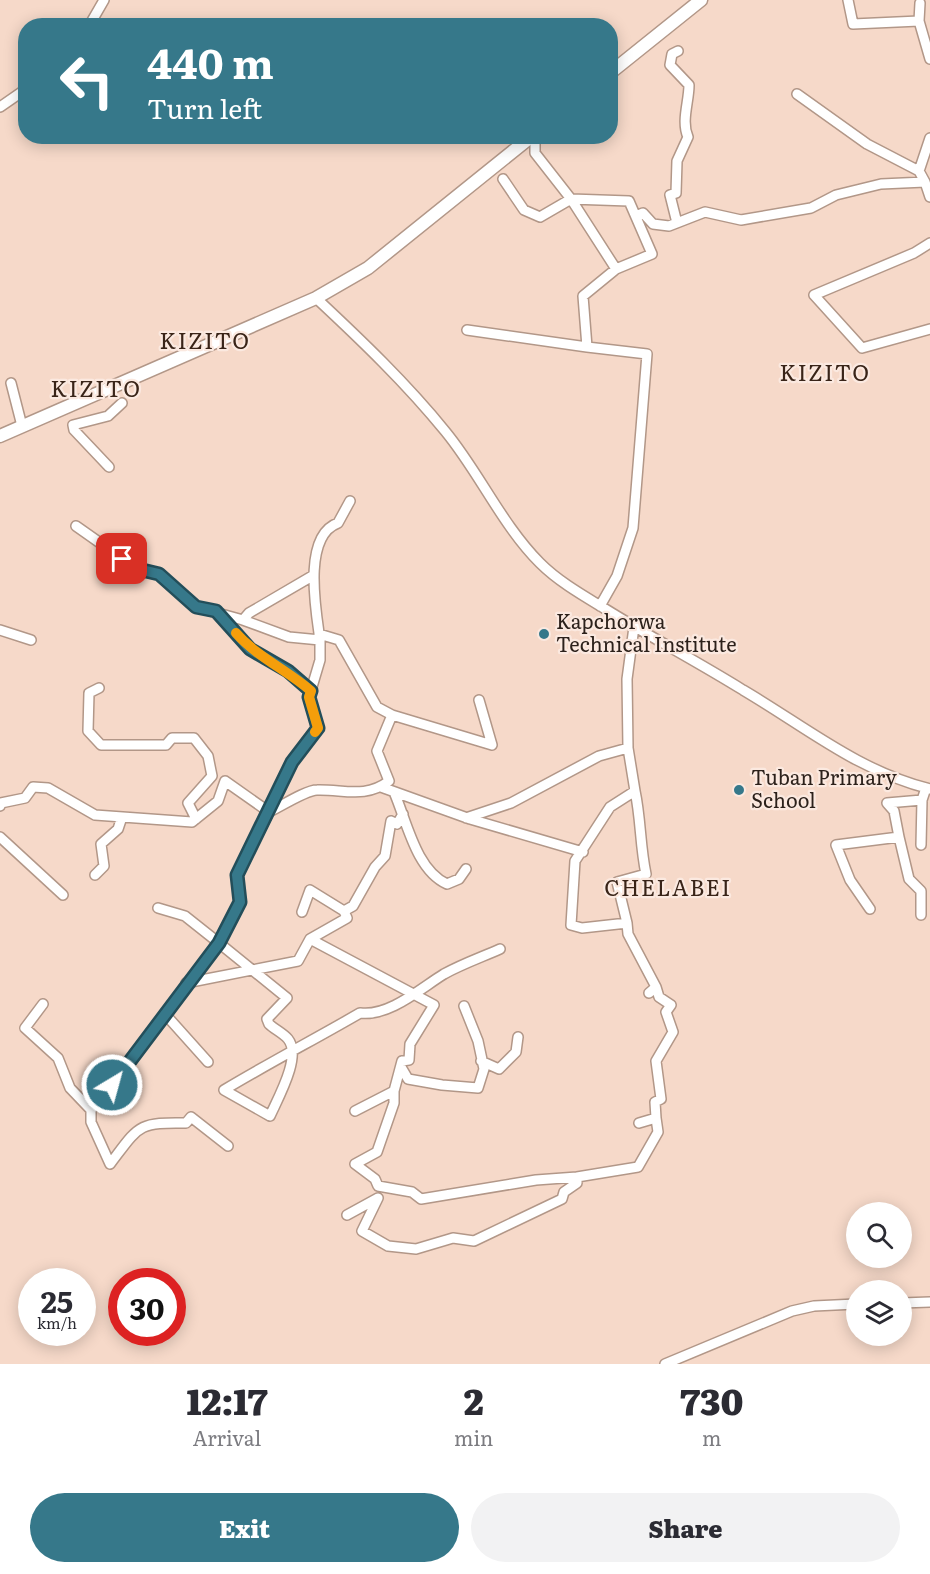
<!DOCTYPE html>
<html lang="en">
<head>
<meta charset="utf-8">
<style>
	:root { --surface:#fff; --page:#f2f2f3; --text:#2b2b33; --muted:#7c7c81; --accent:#36788a }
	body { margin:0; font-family:Literata,serif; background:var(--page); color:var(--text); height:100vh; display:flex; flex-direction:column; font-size:22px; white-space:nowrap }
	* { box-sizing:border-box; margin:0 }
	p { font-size:20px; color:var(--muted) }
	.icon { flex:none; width:33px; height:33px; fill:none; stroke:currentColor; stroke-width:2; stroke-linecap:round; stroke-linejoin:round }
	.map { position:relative; height:1364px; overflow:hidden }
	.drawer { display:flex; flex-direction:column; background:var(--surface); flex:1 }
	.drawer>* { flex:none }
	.hud { position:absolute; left:18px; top:18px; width:600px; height:126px; border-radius:24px; box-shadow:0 3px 15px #0003; background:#36788a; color:#fff; overflow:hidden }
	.buttons { position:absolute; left:846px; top:1202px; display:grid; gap:12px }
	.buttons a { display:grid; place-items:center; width:66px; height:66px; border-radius:50%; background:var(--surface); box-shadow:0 3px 15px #0003; font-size:30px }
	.speed { position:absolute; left:18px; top:1268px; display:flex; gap:12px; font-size:30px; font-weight:700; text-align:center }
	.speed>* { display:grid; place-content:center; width:78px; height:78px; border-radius:50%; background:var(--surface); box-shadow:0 3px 15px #0003; line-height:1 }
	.speed small { font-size:15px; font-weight:400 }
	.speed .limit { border:9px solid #d22; background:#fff; color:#111 }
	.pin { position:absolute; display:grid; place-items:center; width:51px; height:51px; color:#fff; margin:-26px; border-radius:12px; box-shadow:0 3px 9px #0006 }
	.me { position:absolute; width:66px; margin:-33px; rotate:37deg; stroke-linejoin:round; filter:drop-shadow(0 0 4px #0008) }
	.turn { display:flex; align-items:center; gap:21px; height:126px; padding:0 30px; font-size:27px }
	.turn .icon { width:78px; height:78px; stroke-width:2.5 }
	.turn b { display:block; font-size:42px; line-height:51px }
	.eta { display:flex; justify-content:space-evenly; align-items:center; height:102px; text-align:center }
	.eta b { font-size:36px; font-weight:800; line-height:42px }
	.action { display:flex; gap:12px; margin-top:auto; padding:12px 30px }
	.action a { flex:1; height:69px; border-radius:36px; background:var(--accent); color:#fff; font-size:24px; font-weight:800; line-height:69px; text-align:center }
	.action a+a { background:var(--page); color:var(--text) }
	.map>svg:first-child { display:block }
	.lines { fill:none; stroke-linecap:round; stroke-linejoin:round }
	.minor-casing { stroke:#b29788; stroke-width:12 }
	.major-casing { stroke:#b29788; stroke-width:15 }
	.minor { stroke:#fff; stroke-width:9 }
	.major { stroke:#fff; stroke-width:12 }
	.route-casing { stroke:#234e5a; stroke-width:15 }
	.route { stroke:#36788a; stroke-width:10 }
	.slow { stroke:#f59e0b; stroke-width:10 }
	.poi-dot { fill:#36788a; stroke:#fbe9e0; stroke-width:2 }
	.labels { text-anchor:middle; stroke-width:4.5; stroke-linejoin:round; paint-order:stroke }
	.poi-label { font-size:20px; fill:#2c211b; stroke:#fbe9e0; text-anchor:start }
	.quarter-label { font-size:22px; letter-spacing:1.5px; fill:#392418; stroke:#fbe9e0 }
</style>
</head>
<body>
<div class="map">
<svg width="930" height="1364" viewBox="0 0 930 1364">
	<rect width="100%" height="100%" fill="#f6d9c9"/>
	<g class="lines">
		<!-- minor casing -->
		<g class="minor-casing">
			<path id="minor" d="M848 0 853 24 919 21
				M920 3 919 21 930 59
				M89 26 104 0
				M797 94 867 144 919 171 925 182
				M0 107 26 89
				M919 171 930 138
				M503 179 524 210 540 217 571 199 629 201 652 254 616 269 571 199 535 153V136
				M636 216 643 213 653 224 669 226 705 212 741 220 811 208 836 195 881 184 925 182 930 197
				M677 223 670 195 676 193 677 161 688 137C681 121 689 102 689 85L670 65 672 54 678 51
				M930 243 914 253 814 295 862 348 930 329
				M316 298C361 340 406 383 445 431 479 472 502 525 540 563 559 582 584 596 607 610 652 638 698 662 743 690 806 727 858 771 930 789
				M467 330 587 347 583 296 616 269
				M587 347 647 354 633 528 617 576 600 606
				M11 383 22 426
				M109 467 74 430 73 425 108 416 122 403
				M76 526 137 569 159 574 196 607 243 620
				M314 575 249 613 243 620 289 637 320 640C316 611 302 536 338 523L350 501
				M217 612 250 649 288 671 311 691
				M0 630 31 640
				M319 634 339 640 377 707 392 715 377 751 389 781C365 799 343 789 317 790 306 790 280 807 269 812L292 762 318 728 309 697 320 660V640
				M99 688 89 693 88 731 101 745H166L172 738H194L208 756 212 776 188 803 196 819
				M392 715 492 745 479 700
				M628 748 627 679 634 627
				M381 787 470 819 583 852
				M394 792C407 822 416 870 447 884L459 879 466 869
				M0 806 1 803 25 798 33 787 48 788 95 815 192 822 218 801 225 781 269 812 237 875 240 902 219 943 185 916 158 908
				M466 818 511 803 599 756 628 748 635 791 610 807 575 861 571 925 582 928 627 923 617 882 646 874C640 846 641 819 635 791
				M0 837 63 895
				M899 837 909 879 921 891V915
				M921 845 922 800
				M95 875 104 866 101 844 118 829 122 817
				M870 909 850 880 836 845 899 837 894 811 887 803 922 800 926 788
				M344 911 353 906 375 867 385 856 391 821 397 824 403 814
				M627 923 628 934 656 987 649 993
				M310 939 434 1005 410 1044 409 1060 402 1061 394 1091 355 1111
				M186 983 298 961 310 939 347 918 344 911 310 890 302 912
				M43 1004 25 1028 58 1058 70 1088 91 1110
				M165 1014 91 1110V1122L110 1164C139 1126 137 1122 186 1123L191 1117 228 1146
				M481 1061 499 1069 516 1052 518 1037
				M208 1062 165 1014 219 943 287 998 267 1019 269 1024C274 1029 283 1033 288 1039 302 1056 278 1098 270 1116L224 1090C269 1063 315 1039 360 1013 389 1017 421 988 444 974 462 964 482 957 500 949
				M401 1067 408 1079 442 1085 478 1088 484 1069 478 1041 464 1006
				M639 1123 656 1118 655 1102 661 1099 656 1061 673 1032 666 1012 671 1005 659 997 656 987
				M577 1177 638 1167 658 1132 656 1118
				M347 1215 378 1198 362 1231 388 1246 416 1249 453 1238 474 1241 562 1199 564 1192 577 1183V1177L536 1180 421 1199 412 1192 378 1186 375 1179 355 1164 377 1152 394 1103V1091
				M902 1303 930 1302
				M665 1364 792 1311 814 1306 856 1304"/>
		</g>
		<!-- major casing -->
		<g class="major-casing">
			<path id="major" d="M610 73 701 0
				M0 436 316 298 368 268 532 136"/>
		</g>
		<!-- minor -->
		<use href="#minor" class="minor"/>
		<!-- major -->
		<use href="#major" class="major"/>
	</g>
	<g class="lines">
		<!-- route casing -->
		<g class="route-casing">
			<path id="route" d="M112 1085 219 943 240 902 237 875 292 762 318 728 309 697 311 691 288 671 250 649 216 611 196 607 159 574 138 569 122 559"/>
		</g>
		<!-- route -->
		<use href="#route" class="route"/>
		<!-- slow -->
		<path class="slow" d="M236 633C257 657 287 670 311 691L309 697 318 728 315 732"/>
	</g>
	<!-- markers -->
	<g class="poi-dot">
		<circle cx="544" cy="634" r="6"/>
		<circle cx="739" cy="790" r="6"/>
	</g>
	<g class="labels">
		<!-- poi labels -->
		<g class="poi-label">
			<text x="556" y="629">Kapchorwa<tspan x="556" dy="23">Technical Institute</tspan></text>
			<text x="751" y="785">Tuban Primary<tspan x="751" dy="23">School</tspan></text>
		</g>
		<!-- quarter labels -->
		<g class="quarter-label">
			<text x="205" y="349">KIZITO</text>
			<text x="825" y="381">KIZITO</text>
			<text x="96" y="397">KIZITO</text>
			<text x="668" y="896">CHELABEI</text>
		</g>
	</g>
</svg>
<div class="buttons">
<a><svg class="icon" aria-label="search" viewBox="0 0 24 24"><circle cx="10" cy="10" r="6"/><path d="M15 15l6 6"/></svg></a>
<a><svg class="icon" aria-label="layers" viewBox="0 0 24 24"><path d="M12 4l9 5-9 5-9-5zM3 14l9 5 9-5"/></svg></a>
</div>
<div class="speed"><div>25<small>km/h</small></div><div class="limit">30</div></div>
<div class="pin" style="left:122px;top:559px;background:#d93025"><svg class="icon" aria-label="arrive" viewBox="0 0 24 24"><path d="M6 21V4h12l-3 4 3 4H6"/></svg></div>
<svg class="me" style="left:112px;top:1085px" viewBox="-20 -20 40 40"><circle r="17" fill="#36788a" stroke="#fff" stroke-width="3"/><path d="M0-11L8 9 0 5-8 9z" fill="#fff"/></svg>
<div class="hud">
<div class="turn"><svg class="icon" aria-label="left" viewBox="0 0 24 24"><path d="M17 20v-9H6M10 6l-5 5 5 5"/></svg><div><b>440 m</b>Turn left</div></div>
</div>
</div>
<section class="drawer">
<div class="eta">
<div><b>12:17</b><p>Arrival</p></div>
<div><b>2</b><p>min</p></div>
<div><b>730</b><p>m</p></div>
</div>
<div class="action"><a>Exit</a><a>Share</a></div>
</section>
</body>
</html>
